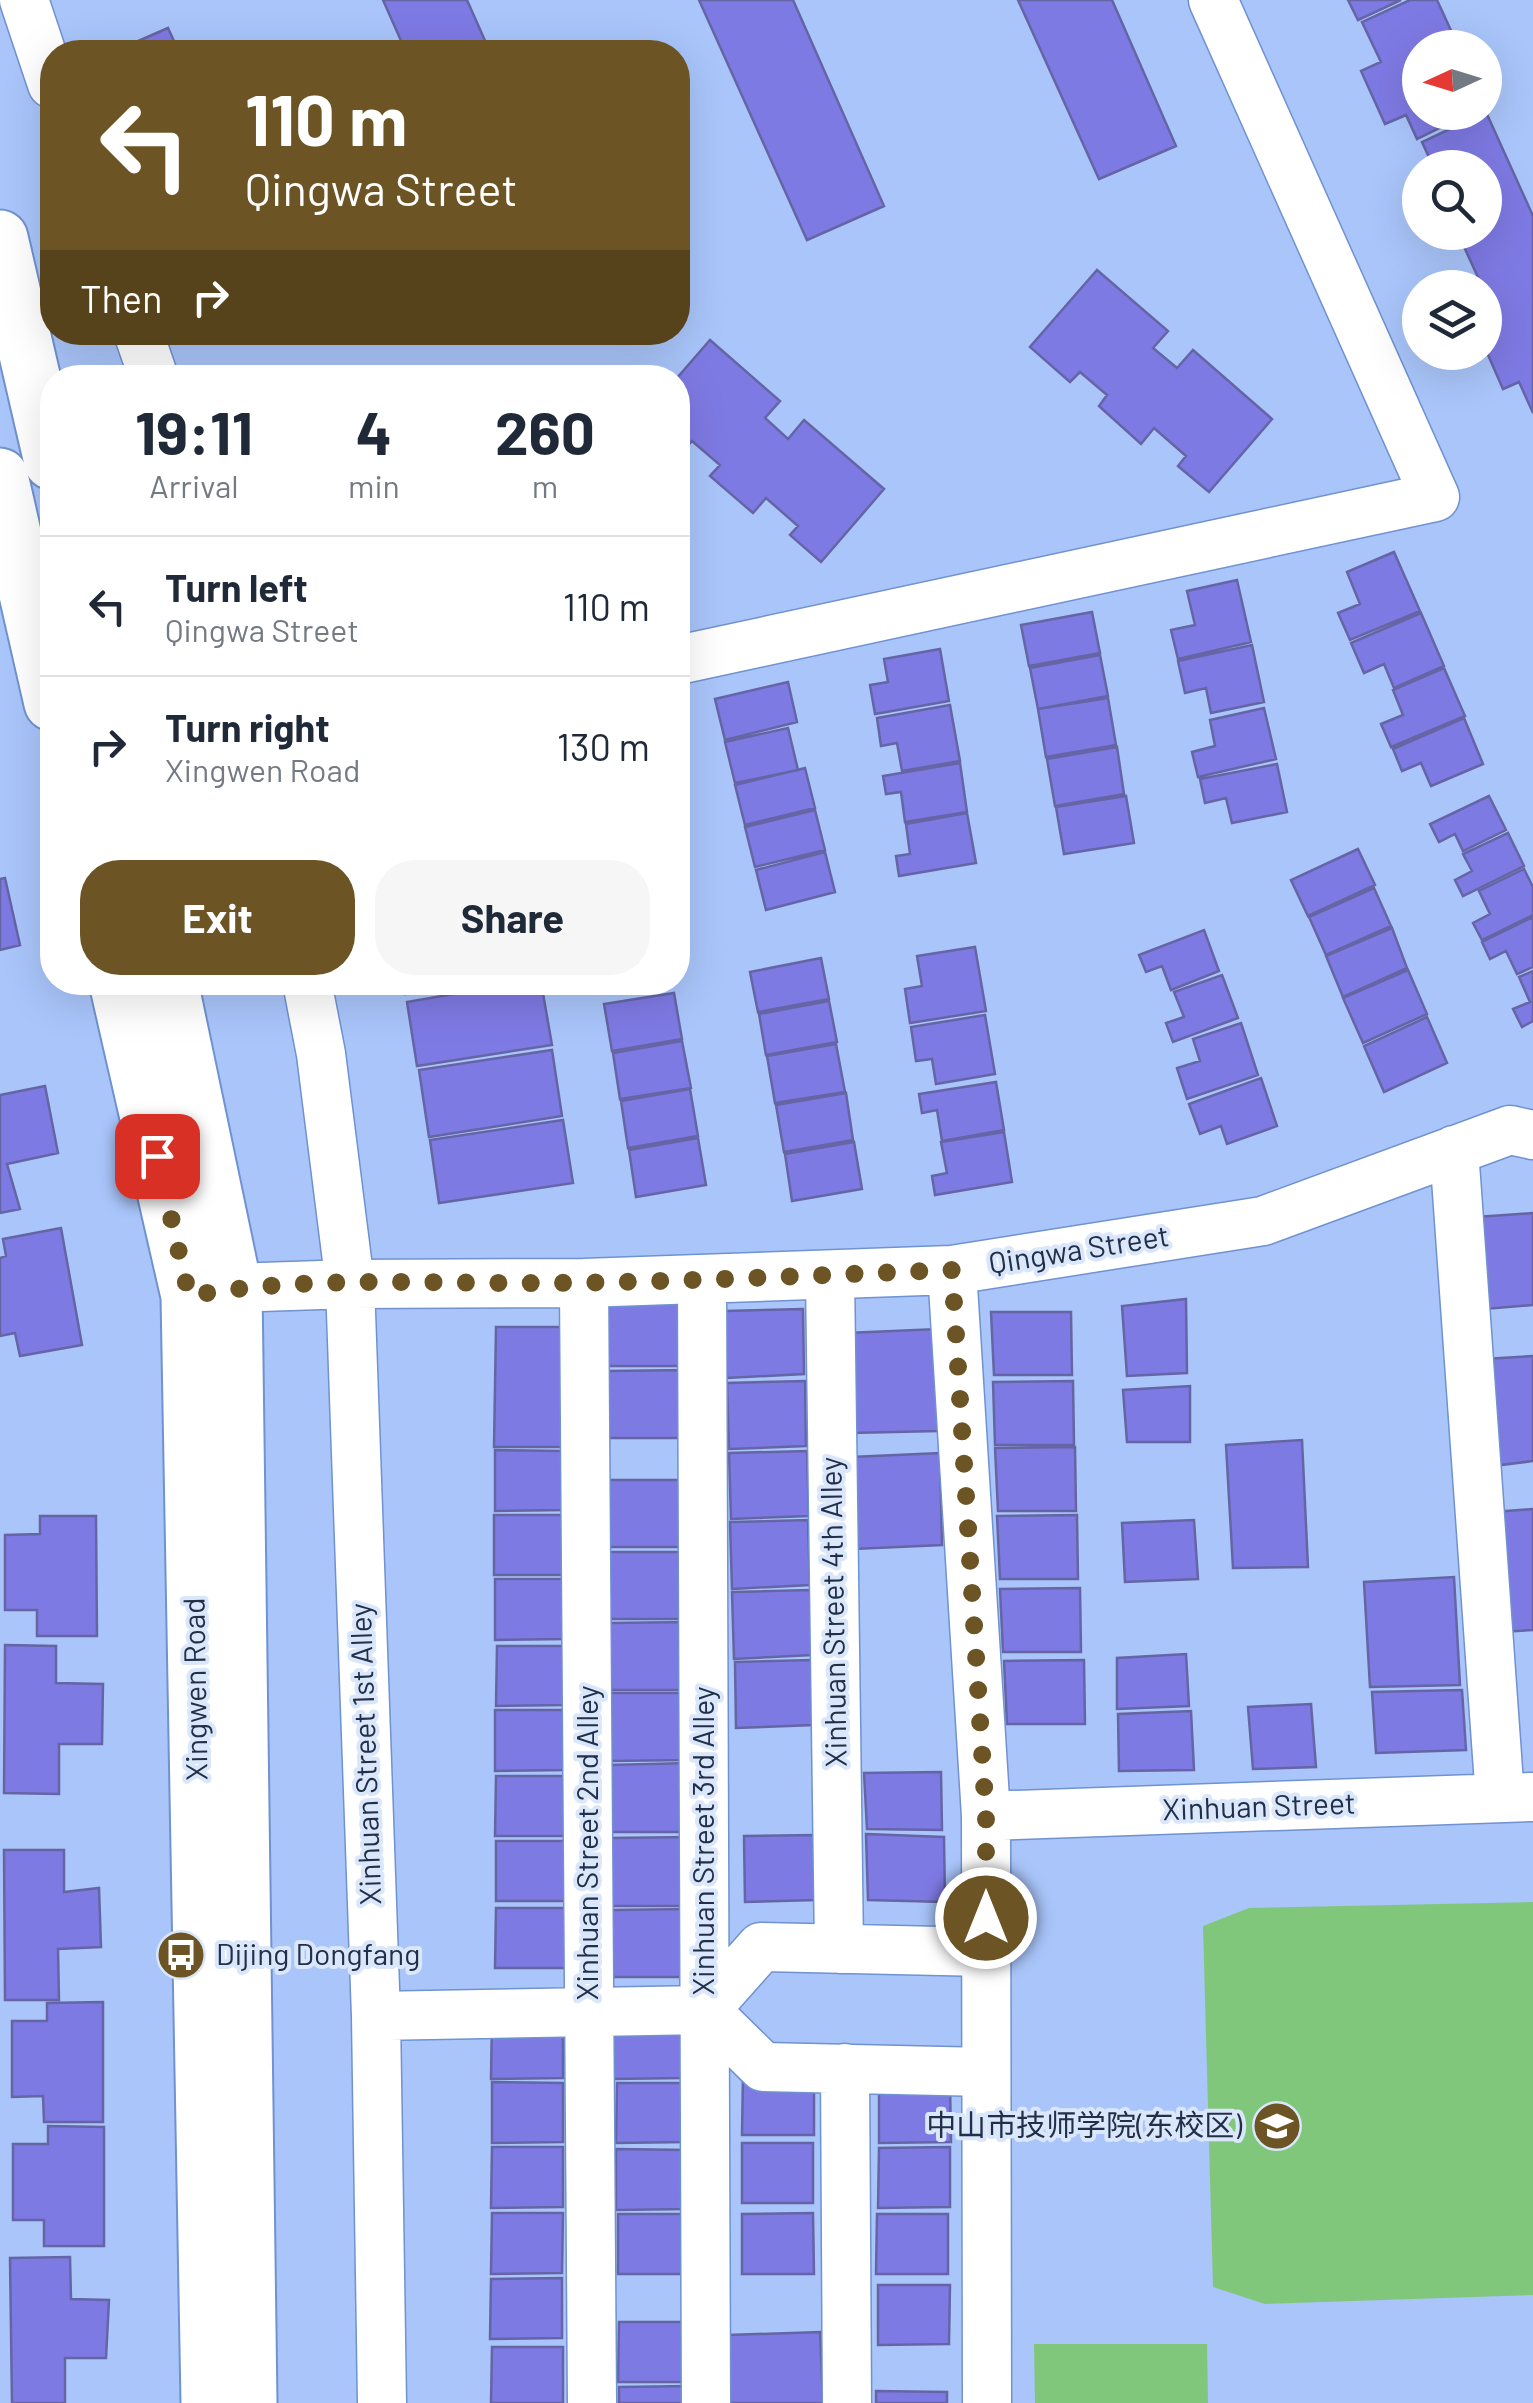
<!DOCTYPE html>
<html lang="en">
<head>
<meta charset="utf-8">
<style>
	:root { --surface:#fff; --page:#f6f6f7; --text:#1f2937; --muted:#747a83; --line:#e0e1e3; --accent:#6c5424 }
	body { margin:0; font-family:Barlow,"Noto Sans SC",sans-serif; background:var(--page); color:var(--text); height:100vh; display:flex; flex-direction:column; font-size:38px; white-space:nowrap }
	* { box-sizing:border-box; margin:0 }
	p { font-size:32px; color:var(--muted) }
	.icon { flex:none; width:55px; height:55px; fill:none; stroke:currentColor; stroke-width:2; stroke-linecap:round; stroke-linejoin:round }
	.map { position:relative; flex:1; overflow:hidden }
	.side { position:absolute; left:40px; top:365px; width:650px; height:630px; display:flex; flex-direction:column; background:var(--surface); border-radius:40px; box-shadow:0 10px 40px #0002 }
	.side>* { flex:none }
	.top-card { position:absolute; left:40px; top:40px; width:650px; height:305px; border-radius:40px; box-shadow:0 10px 40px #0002; background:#6c5424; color:#fff; overflow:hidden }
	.needle { width:65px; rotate:266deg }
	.tools { position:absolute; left:1402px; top:30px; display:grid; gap:20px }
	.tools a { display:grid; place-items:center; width:100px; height:100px; border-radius:50%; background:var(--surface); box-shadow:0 10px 40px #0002; font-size:50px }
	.pin { position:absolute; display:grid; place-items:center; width:85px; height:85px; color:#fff; margin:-42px; border-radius:20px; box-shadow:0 5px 15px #0006 }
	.me { position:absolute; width:110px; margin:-55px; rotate:0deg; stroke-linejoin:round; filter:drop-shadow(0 0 8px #0008) }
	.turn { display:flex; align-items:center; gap:35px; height:210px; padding:0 40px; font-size:45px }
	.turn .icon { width:130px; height:130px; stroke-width:2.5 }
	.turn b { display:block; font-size:70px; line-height:85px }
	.then { display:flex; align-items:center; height:95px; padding:0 40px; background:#0003; gap:20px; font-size:38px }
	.eta { display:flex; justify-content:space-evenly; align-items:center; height:170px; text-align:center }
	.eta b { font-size:60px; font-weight:700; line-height:70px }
	.button { display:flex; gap:20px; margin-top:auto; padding:20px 40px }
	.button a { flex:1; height:115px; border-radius:40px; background:var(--accent); color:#fff; font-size:40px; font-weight:700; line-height:115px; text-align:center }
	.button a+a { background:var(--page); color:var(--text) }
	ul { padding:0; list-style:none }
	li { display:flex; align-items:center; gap:30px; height:140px; padding:0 40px; border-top:2px solid var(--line) }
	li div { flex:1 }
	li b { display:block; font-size:38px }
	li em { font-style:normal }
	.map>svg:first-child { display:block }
	.green { fill:#80c77b }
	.building { fill:#7e7ae4; stroke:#6565a6; stroke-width:2.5 }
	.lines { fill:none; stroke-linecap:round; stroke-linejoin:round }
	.minor-casing { stroke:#7092d0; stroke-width:51 }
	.major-casing { stroke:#7092d0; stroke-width:59 }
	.minor { stroke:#fff; stroke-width:48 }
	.major { stroke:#fff; stroke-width:55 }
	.route { stroke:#6c5424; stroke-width:18; stroke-dasharray:0 32.4 }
	.labels { text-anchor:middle; stroke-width:8; stroke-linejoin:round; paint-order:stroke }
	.street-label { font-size:30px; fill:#212f49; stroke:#dae6fa }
	.poi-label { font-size:30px; fill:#212f49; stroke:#dae6fa; text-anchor:start }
</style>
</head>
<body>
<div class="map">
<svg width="1533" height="2403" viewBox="0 0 1533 2403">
	<rect width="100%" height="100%" fill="#a9c5fa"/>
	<!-- green -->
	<path class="green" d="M1533 1902V2295L1265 2304 1213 2287 1203 1926 1249 1908Z
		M1034 2344H1207L1208 2403H1035Z"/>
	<!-- building -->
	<path class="building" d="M383 0H467L490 52H406Z
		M699 0H793L884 206 807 240Z
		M1018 0H1112L1176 146 1099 179Z
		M1348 0H1401L1358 20Z
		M1410 0H1437L1459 48H1420V112H1472L1417 139 1406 115 1385 124 1361 71 1381 62 1362 22Z
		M168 28 179 52H113Z
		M1486 112 1533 216V413L1519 382 1503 389 1485 348V326L1498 321 1460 238 1445 245 1439 232H1485V168H1434L1422 142Z
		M1097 270 1168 331 1153 348 1177 368 1193 350 1272 419 1209 492 1178 466 1186 456 1154 428 1141 444 1099 406 1107 395 1080 372 1070 382 1030 347Z
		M710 340 780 401 765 418 788 439 804 420 884 489 821 562 790 535 798 526 766 498 753 513 710 476 720 465 692 441 682 452 678 448 677 378Z
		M1394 552 1420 611 1350 640 1338 613 1360 604 1347 572Z
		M1237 580 1251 642 1178 659 1171 630 1195 625 1187 591Z
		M1092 612 1100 653 1029 666 1021 625Z
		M1421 613 1444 666 1394 688 1384 664 1364 673 1351 643Z
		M1252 645 1264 702 1211 713 1206 688 1185 693 1178 661Z
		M940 649 949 701 875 714 870 685 888 682 884 659Z
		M1100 655 1108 696 1038 709 1030 668Z
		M1444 668 1465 716 1391 747 1381 724 1403 715 1393 690Z
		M788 682 797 722 725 740 715 699Z
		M1108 698 1116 745 1046 757 1038 709Z
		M950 705 960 761 902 771 897 743 881 746 877 718Z
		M1264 708 1276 759 1198 777 1192 752 1215 746 1210 720Z
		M1464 718 1483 764 1431 786 1421 763 1402 771 1393 749Z
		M788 728 798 770 735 783 725 742Z
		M1117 747 1124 794 1055 806 1047 759Z
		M960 763 967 812 905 822 901 792 886 794 883 776Z
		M1277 764 1287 812 1232 823 1226 798 1205 803 1200 779Z
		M805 768 815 808 745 825 735 785Z
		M1126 796 1134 843 1064 854 1056 807Z
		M1489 796 1506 830 1463 851 1455 834 1439 842 1430 824Z
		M815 810 825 850 755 867 745 827Z
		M967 813 976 863 899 876 896 856 910 854 906 824Z
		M1508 833 1524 866 1463 896 1455 880 1472 871 1463 854Z
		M1358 849 1375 885 1308 916 1291 880Z
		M825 852 835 892 766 910 756 870Z
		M1524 869 1533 887V915L1482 940 1473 923 1490 914 1479 891Z
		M5 878 20 945 0 950V879Z
		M1374 888 1391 926 1326 955 1309 917Z
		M1533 917V967L1517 974 1506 951 1490 959 1482 942Z
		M1392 928 1407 968 1343 997 1326 956Z
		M1204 930 1219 971 1171 990 1162 966 1146 972 1139 955Z
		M975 947 986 1011 910 1023 905 989 922 986 917 956Z
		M821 958 829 999 758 1012 750 972Z
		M1408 970 1427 1014 1363 1043 1343 998Z
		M1533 971V1021L1522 1027 1513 1009 1530 1002 1519 977Z
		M1222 975 1238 1018 1173 1042 1166 1023 1184 1017 1174 992Z
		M403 982H483L405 994Z
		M523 982H541L552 1045 417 1066 407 1002Z
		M674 993 682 1039 612 1051 604 1004Z
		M829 1001 837 1042 766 1055 759 1014Z
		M985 1015 995 1074 936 1084 932 1059 916 1061 911 1027Z
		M1427 1017 1447 1063 1384 1092 1364 1046Z
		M1241 1023 1258 1075 1187 1099 1177 1068 1200 1061 1193 1039Z
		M682 1041 691 1088 620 1099 613 1053Z
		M836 1044 845 1092 775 1103 767 1056Z
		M552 1050 562 1116 429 1137 419 1070Z
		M1261 1078 1277 1126 1227 1144 1221 1126 1200 1134 1189 1104Z
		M996 1082 1004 1130 942 1141 937 1110 922 1113 919 1094Z
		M45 1086 58 1153 7 1164 20 1209 0 1213V1095Z
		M690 1089 698 1136 628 1148 621 1101Z
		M846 1093 853 1140 784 1152 776 1105Z
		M563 1120 573 1183 439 1203 430 1140Z
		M1004 1132 1012 1182 935 1195 932 1176 947 1173 941 1142Z
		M698 1138 706 1185 636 1197 629 1150Z
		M854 1142 862 1189 792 1201 785 1154Z
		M1533 1213V1305L1485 1309 1477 1217Z
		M61 1228 82 1345 20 1356 15 1333 0 1336V1258L6 1256 3 1239Z
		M607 1298H687V1366H608Z
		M1186 1299 1187 1373 1127 1376 1122 1306Z
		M803 1309 804 1374 727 1378 725 1311Z
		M991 1312H1071L1072 1375H994Z
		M496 1327H569L566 1447H494Z
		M938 1329V1431L851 1433 847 1333Z
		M1533 1356V1461L1493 1466 1485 1359Z
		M689 1370 688 1438H609L608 1371Z
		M805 1381 806 1446 729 1449 727 1383Z
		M1073 1381 1074 1445H995L993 1382Z
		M1190 1386V1442H1127L1123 1390Z
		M1302 1440 1308 1567 1233 1568 1226 1445Z
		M1075 1447 1076 1511H998L995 1448Z
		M495 1450 566 1451 567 1510 495 1511Z
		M807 1451 809 1516 731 1519 729 1453Z
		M940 1453 942 1545 854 1549 852 1457Z
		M608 1480H688V1547H609Z
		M1533 1509V1630L1501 1632 1493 1512Z
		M494 1515H566L565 1575H494Z
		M1077 1515 1078 1579H1000L997 1516Z
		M40 1516H96L97 1636H37V1610H5V1535L40 1534Z
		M808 1520 810 1585 732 1589 730 1522Z
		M1194 1520 1198 1579 1125 1582 1122 1523Z
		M609 1552H689V1619H610Z
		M1454 1577 1460 1685 1370 1687 1364 1582Z
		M495 1579H566L567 1639 495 1640Z
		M1080 1588 1081 1652H1003L1000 1589Z
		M810 1590 812 1655 734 1659 732 1592Z
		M690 1622 689 1690H611L609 1623Z
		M5 1645 56 1646V1683L103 1684 102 1744H59V1794L4 1793Z
		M497 1646H568V1705L496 1706Z
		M1186 1654 1189 1706 1117 1709V1658Z
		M813 1660 814 1725 736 1728 735 1662Z
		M1084 1660 1085 1724H1007L1004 1661Z
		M1462 1690 1466 1750 1376 1753 1372 1692Z
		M609 1693H689V1760L610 1761Z
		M1311 1704 1316 1767 1253 1769 1248 1707Z
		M495 1710H566L567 1770 495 1771Z
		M1191 1711 1194 1770 1119 1771 1118 1714Z
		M689 1763 688 1832H610L608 1765Z
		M941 1772 942 1830 867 1829 864 1773Z
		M496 1776H567V1836H495Z
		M866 1834 944 1837 945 1902 868 1900Z
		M815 1835 816 1900 745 1902 744 1836Z
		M690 1837V1906H611L610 1838Z
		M496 1841H567V1901H496Z
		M4 1850H64V1892L99 1888 101 1947 58 1949 59 2000H5Z
		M496 1908H567V1968H495Z
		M691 1909V1977H612L611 1910Z
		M103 2002V2122H44L43 2096 12 2097V2021H47V2003Z
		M492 2018H563V2078L491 2079Z
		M613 2018H683L684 2078 612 2079Z
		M743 2075H814V2135H742Z
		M492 2082 563 2083V2142L492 2143Z
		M879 2082H950L951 2142 879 2143Z
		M617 2083H688V2142L616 2143Z
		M48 2126 104 2127V2246H44V2220H13V2144H48Z
		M742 2143H813V2203H742Z
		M492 2147H563V2207L491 2208Z
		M950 2147V2207L878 2208 879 2148Z
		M616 2149 687 2150V2209L616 2210Z
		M492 2213H563L562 2273 491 2274Z
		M813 2213 814 2274H742V2214Z
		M618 2214H689L690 2274H618Z
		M877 2214H948V2274H876Z
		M70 2257 71 2299 109 2300 106 2358H65V2403H12L10 2258Z
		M562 2278V2338L490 2339 491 2279Z
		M878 2285H950L949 2344 878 2345Z
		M619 2322H690L689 2382H618Z
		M820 2332 823 2403H730L728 2335Z
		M492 2347H563V2403H491Z
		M690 2386V2403H619V2387Z
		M876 2391 947 2392V2403H876Z"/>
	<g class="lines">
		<!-- minor casing -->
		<g class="minor-casing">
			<path id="minor" d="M24 0 52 84
				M138 332 154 378
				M678 660 1435 497 1213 0
				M307 982 321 1054 350 1284 376 2016 382 2403
				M1454 1150 1500 1798
				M952 1270 986 1816 987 2403
				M830 1275 839 1949
				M702 1279 706 2403
				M584 1283 592 2403
				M197 1294 234 1288 350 1284 584 1283 952 1270 1263 1221 1510 1130 1533 1135
				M986 1816 1532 1797
				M705 2010 761 1947 986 1952
				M376 2016 705 2010 763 2067 986 2072
				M845 2068 847 2403"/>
		</g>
		<!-- major casing -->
		<g class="major-casing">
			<path id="major" d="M0 238 52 462
				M0 476 52 703
				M117 982 189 1296 209 2403
				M170 982 234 1288 249 2403"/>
		</g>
		<!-- minor -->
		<use href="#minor" class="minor"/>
		<!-- major -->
		<use href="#major" class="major"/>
	</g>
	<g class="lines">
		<!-- route -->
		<path class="route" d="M157 1156 189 1296C306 1275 429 1284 547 1283 682 1282 817 1275 952 1270L986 1816V1918"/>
	</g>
	<!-- icons -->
	<defs>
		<g id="bus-disc" transform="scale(2.5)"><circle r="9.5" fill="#6c5424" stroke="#dae6fa"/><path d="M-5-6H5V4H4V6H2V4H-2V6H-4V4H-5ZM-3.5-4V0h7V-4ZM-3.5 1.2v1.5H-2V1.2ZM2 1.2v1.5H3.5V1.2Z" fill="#fff"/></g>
		<g id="university-disc" transform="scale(2.5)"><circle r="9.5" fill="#6c5424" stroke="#dae6fa"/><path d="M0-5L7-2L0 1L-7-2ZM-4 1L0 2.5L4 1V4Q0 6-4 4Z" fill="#fff"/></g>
	</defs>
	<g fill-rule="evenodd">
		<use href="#bus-disc" x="181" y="1955"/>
		<use href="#university-disc" x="1277" y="2126"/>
	</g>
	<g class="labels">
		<!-- street labels -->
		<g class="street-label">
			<text transform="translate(1079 1250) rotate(-9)" y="10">Qingwa Street</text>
			<text transform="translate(834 1612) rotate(-91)" y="10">Xinhuan Street 4th Alley</text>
			<text transform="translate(196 1689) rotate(-91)" y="10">Xingwen Road</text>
			<text transform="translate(366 1754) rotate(-92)" y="10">Xinhuan Street 1st Alley</text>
			<text transform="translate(1259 1807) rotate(-2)" y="10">Xinhuan Street</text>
			<text transform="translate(704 1841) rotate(-90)" y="10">Xinhuan Street 3rd Alley</text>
			<text transform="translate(588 1843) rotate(-90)" y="10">Xinhuan Street 2nd Alley</text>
		</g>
		<!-- poi labels -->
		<g class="poi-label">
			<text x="216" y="1965">Dijing Dongfang</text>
			<text x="1242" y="2136" text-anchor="end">中山市技师学院(东校区)</text>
		</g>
	</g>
</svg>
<div class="tools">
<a><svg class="needle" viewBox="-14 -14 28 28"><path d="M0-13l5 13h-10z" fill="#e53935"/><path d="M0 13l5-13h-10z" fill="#747a83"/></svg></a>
<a><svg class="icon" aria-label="search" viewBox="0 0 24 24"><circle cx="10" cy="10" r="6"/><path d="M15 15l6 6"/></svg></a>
<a><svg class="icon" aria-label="layers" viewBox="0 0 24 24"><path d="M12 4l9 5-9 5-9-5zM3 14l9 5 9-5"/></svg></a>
</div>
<div class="pin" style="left:157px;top:1156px;background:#d93025"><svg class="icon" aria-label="arrive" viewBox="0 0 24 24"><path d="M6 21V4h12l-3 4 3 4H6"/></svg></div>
<svg class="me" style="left:986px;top:1918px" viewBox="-20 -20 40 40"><circle r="17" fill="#6c5424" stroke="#fff" stroke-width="3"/><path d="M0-11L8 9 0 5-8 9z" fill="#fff"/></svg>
<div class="top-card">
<div class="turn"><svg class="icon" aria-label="left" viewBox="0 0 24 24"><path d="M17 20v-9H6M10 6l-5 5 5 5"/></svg><div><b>110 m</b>Qingwa Street</div></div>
<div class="then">Then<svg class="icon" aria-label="right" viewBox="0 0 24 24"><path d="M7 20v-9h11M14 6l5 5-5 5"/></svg></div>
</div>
<section class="side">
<div class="eta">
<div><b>19:11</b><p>Arrival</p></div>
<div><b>4</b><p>min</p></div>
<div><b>260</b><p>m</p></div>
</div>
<ul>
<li><svg class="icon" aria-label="left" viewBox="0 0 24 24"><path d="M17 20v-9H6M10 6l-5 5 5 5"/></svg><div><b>Turn left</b><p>Qingwa Street</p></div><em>110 m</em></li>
<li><svg class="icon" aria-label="right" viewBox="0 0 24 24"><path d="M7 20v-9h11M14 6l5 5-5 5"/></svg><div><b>Turn right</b><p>Xingwen Road</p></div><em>130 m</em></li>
</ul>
<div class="button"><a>Exit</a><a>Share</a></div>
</section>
</div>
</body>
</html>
